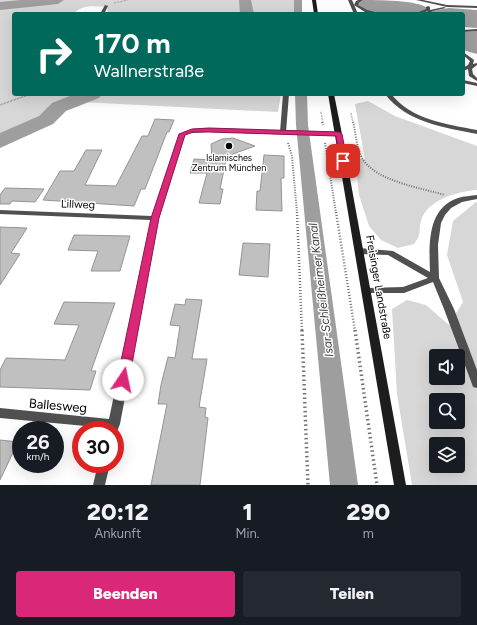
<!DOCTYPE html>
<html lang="de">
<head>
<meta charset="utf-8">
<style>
	:root { --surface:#171b24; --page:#242831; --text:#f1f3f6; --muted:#9ea1a6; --accent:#db2777 }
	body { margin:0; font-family:Figtree,sans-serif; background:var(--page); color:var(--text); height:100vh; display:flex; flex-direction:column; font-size:15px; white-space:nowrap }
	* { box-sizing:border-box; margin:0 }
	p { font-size:13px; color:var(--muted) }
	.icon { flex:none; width:22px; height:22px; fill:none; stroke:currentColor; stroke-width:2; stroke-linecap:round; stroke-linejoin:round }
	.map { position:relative; height:485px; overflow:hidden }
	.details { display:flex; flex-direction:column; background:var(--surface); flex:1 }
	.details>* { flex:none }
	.top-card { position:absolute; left:12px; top:12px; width:453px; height:84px; border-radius:4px; box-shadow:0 4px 16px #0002; background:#00695c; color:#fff; overflow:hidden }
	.buttons { position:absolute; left:429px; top:349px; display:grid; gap:8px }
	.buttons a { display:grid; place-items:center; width:36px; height:36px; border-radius:4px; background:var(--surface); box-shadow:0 4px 16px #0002; font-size:20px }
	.speed { position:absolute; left:12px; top:421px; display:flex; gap:8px; font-size:20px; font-weight:700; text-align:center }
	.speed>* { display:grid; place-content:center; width:52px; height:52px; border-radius:50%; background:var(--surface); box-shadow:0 4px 16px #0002; line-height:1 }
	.speed small { font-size:10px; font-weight:400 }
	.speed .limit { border:6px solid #d22; background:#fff; color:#111 }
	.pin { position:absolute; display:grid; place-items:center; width:34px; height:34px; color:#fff; margin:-17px; border-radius:8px; box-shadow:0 2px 6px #0006 }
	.me { position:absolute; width:44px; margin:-22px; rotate:11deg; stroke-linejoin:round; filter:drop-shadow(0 0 3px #0008) }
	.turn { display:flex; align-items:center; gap:14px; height:84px; padding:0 16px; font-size:18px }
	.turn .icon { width:52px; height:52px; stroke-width:2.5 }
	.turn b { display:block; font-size:28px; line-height:34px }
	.eta { display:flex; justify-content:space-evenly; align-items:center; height:68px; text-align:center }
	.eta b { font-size:24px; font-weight:800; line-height:28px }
	.primary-button { display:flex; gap:8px; margin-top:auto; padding:8px 16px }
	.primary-button a { flex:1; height:46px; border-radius:4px; background:var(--accent); color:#fff; font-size:16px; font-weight:800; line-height:46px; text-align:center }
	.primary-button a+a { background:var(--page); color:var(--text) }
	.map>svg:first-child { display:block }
	.green { fill:#d7d7d7; fill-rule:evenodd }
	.water { fill:#9e9e9e }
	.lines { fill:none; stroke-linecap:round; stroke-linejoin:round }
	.canal { fill:#9e9e9e; fill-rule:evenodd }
	.river { fill:#9e9e9e; fill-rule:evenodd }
	.building { fill:#c0c0c0; stroke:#949494 }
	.path-far4 { stroke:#727272; stroke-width:1; stroke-dasharray:0.5 1; stroke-linecap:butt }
	.path-far3 { stroke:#727272; stroke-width:1.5; stroke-dasharray:0.5 1; stroke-linecap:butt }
	.path-far2 { stroke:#727272; stroke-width:2; stroke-dasharray:1 1.5; stroke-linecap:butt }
	.path-far1 { stroke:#727272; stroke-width:2.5; stroke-dasharray:1 2; stroke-linecap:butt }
	.path { stroke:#727272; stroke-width:3.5; stroke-dasharray:1.5 3; stroke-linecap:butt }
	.lane { fill:#505050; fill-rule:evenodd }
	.street { fill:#505050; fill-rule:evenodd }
	.secondary { fill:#1d1d1d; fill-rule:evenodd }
	.route { fill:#db2777; stroke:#8e194d }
	.poi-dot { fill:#000; stroke:#fff; stroke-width:1.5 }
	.labels { text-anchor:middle; stroke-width:3; stroke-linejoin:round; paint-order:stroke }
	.far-poi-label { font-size:9px; fill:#000; stroke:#fff }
	.street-label { font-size:11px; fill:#000; stroke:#fff }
	.water-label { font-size:12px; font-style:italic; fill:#3f3f3f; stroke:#fff }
	.near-street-label { font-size:13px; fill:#000; stroke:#fff }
</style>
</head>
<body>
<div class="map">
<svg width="477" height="485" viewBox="0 0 477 485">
	<rect width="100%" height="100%" fill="#fff"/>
	<!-- green -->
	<path class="green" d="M0 0H296L294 14H108L107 7C95 6 82 4 73 14H14V94H281L278 112 80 102 0 141Z
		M368 101 395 116 477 146V190C459 191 426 200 421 221 418 232 422 234 414 244L398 248 381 240 369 226 359 195 355 159H365L355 104Z
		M476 202H477V485H412L397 394 392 309 407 300 426 305 449 325 463 302 447 255 453 221ZM436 356H458V378H436ZM436 400H458V422H436ZM436 444H458V466H436Z"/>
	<!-- water -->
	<path class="water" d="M363 0C377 0 418 0 427 8 419 18 376 15 365 10 362 9 360 6 357 5Z
		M449 8 477 10V28L463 27V14H429L433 11Z
		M477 31V54L463 50V32Z"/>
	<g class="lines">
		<!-- canal -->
		<path class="canal" d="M294 0H302V14H294Z
			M295 94H307L308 125 358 485H330L296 125Z"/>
		<!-- river -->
		<path class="river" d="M21 0H64L58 4 0 10V2Z
			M239 0H251L254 14H240Z
			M75 94H102L99 98 66 111 53 124 0 148V133L39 116 52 103Z"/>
	</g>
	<!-- building -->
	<path class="building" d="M155 119 174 120 169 132H167L145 189H141L134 206 43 200 60 171H74L86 150H102L85 185 116 186 142 136H148Z
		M233 138 255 146 233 154 226 160 220 189H223L220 204 199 203 207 173H190L194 159 212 160 211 144 222 139Z
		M264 155 284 156V178H281L282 211 256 210 257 191H260Z
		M5 188 44 189 35 202 12 201 10 204H0V195Z
		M0 227 27 228 11 253 20 254 0 285Z
		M74 235 130 236 120 271H91L98 251 68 250Z
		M243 243 270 244 268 277 239 275Z
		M186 299 202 300 192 359H207L199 407 206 408 205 417 208 418 200 485H151L167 404H158L161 385 168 357 175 358 180 326 170 325 175 304 185 305Z
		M64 302 115 303 91 371H96L90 390 0 387V370L6 358 65 360 79 325 54 324Z
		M0 440 18 442 0 480Z"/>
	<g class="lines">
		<!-- path-far4 -->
		<path class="path-far4" d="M114 3 128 0"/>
		<!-- path-far3 -->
		<path class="path-far3" d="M0 105 31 94
			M321 112 323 123
			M351 113 353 123"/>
		<!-- path-far2 -->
		<path class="path-far2" d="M322 122 323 125
			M353 122C356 133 356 147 362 158 375 181 421 188 445 195
			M288 143 292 156 297 213
			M325 143 336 213"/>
		<!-- path-far1 -->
		<path class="path-far1" d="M297 212 302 331
			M336 212 355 331"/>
		<!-- path -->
		<path class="path" d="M302 330 308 485
			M355 330 377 485"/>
		<!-- lane -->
		<path class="lane" d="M348 0H352L358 14H354Z
			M358 0H363L359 3 358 5 367 10 383 14 365 12 354 5 356 1Z
			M416 0H423L447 5 477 6V8L447 7Z
			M105 5 108 6 104 14H100Z
			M428 6 430 7V10L444 7 446 8 433 11 428 14H424L428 11 420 14H414L426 9V7Z
			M477 29V31L463 32V30Z
			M463 52 474 60 473 64 477 63V65L472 69 473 74 477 78V81L469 76 468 69 463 71V68L468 65 470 61 463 55Z
			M463 80 477 83V86L463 83Z
			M283 94H289L286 132 283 134 280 132Z
			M385 94H391C412 120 446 124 477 130V134C444 127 407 123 385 94Z
			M477 195V199L462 202 451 208 445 215 441 223 438 245 439 278 454 309 477 370V388L473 387 472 384 444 309 433 282 404 293H364L363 291 364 289 367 288 403 287 428 278 388 255 359 254 355 251 359 248 393 251 430 272C429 245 427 208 458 198 464 196 471 196 477 195Z"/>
		<!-- street -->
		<path class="street" d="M209 128 339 132 342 134 339 136 209 132 192 133 185 135 159 218 120 424 116 434H115V430H106L107 428 0 418V408L109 419 151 220 0 214V210L152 216 179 134 192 129Z
			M98 464H110L105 485H93Z"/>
		<!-- secondary -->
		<path class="secondary" d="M312 0H316L318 14H314Z
			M328 94H334L341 129 406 485H394Z"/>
	</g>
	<!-- route -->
	<path class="route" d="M209 128 339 132 342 134 347 161 343 163 340 161 336 136 209 132H193L185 135 159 218 129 380 127 383 123 384 119 383 117 380 151 218 179 134 192 129Z"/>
	<!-- markers -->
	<circle class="poi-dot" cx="229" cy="146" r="4"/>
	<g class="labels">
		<!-- far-poi labels -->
		<g class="far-poi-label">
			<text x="229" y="161">Islamisches<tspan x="229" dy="10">Zentrum München</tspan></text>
		</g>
		<!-- street labels -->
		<g class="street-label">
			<text transform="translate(78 204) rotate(2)" y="4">Lillweg</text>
			<text transform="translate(379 287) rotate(80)" y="4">Freisinger Landstraße</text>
		</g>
		<!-- water labels -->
		<g class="water-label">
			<text transform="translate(321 290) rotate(-97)" y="4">Isar-Schleißheimer Kanal</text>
		</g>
		<!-- near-street labels -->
		<g class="near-street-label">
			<text transform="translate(58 405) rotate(5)" y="5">Ballesweg</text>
		</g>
	</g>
</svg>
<div class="buttons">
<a><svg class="icon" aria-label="sound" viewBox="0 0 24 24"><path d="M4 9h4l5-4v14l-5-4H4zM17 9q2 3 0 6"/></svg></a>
<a><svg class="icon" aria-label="search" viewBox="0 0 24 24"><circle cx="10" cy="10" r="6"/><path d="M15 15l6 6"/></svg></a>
<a><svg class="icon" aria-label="layers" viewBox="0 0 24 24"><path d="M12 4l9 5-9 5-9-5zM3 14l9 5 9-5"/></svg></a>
</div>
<div class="speed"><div>26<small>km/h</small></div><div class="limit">30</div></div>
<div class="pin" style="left:343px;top:161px;background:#d93025"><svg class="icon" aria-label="arrive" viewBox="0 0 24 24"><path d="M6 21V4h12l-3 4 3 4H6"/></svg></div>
<svg class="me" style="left:123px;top:380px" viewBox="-20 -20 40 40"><circle r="19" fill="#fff"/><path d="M0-13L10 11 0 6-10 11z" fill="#db2777"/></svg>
<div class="top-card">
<div class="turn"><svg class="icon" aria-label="right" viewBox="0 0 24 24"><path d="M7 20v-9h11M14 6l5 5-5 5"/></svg><div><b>170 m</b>Wallnerstraße</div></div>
</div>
</div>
<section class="details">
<div class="eta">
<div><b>20:12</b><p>Ankunft</p></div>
<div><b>1</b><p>Min.</p></div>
<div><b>290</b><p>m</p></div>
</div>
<div class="primary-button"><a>Beenden</a><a>Teilen</a></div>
</section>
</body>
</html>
